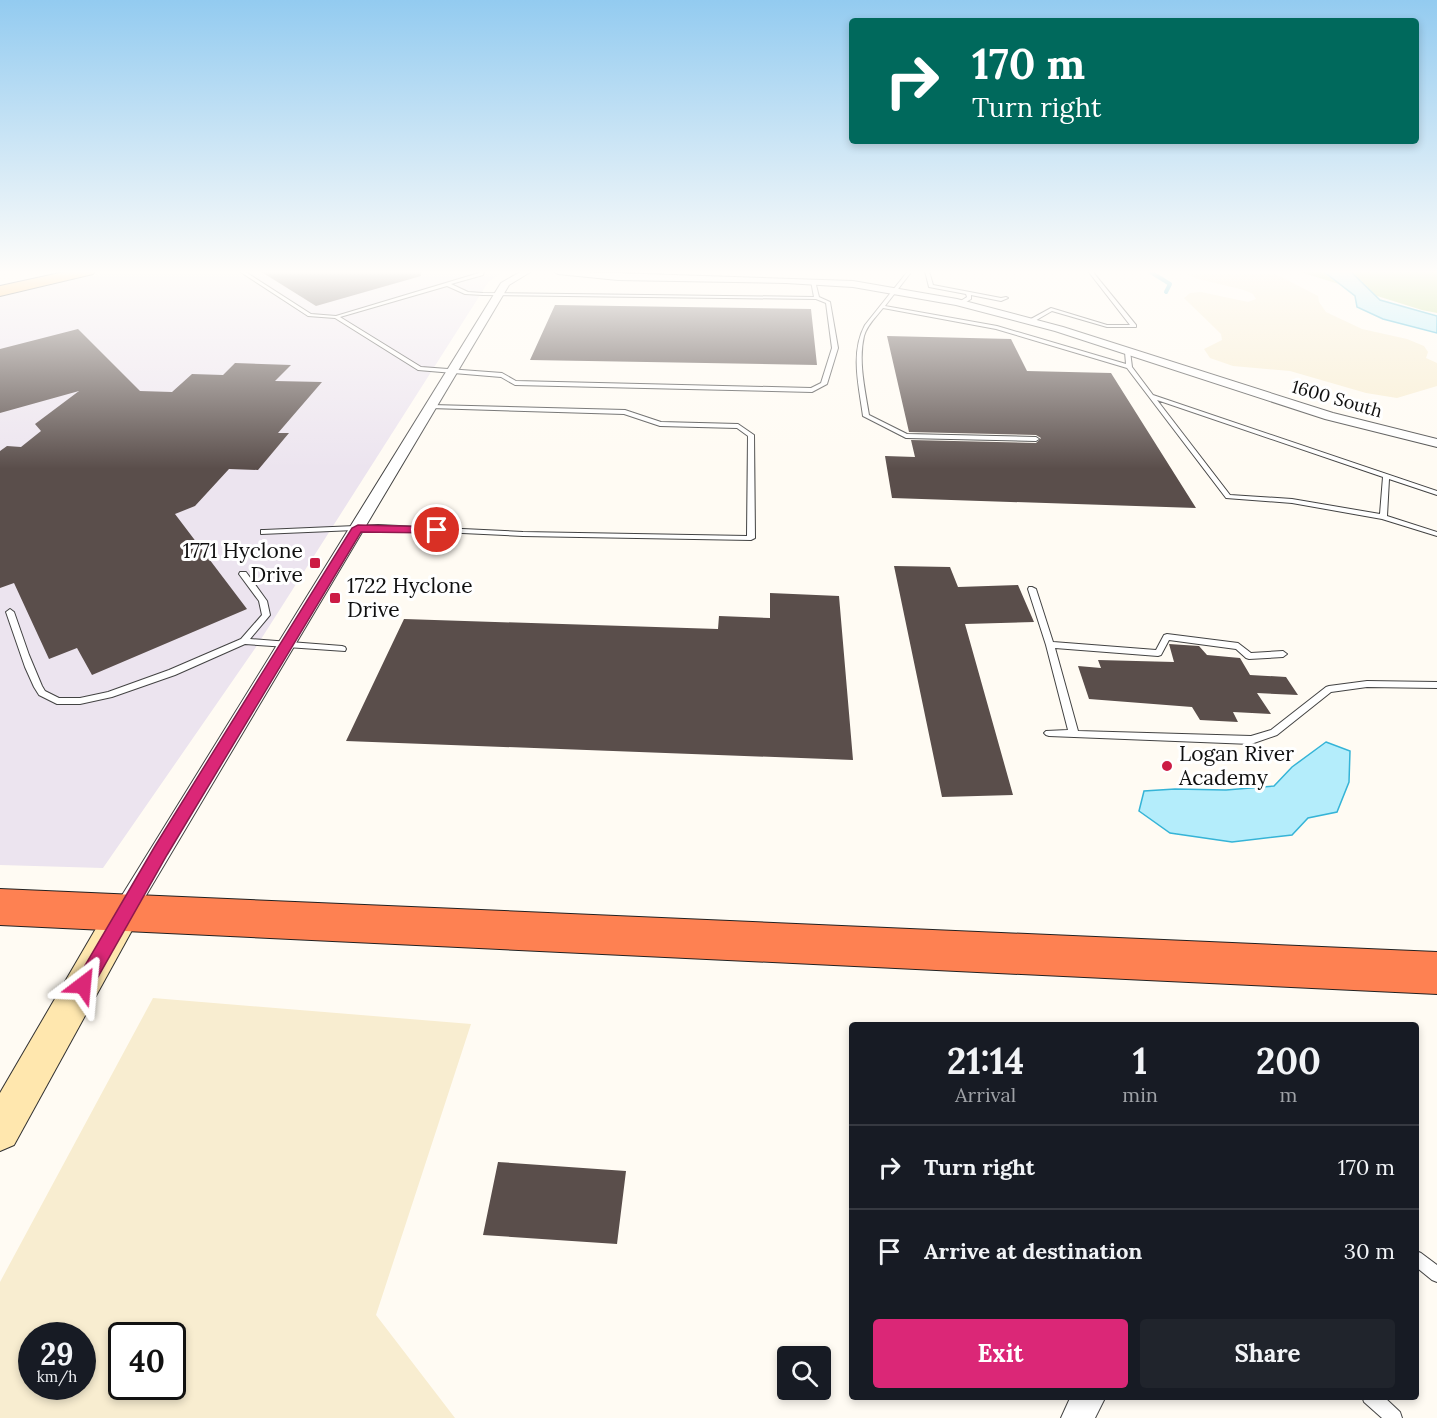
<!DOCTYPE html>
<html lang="en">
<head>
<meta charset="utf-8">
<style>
	:root { --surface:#171b24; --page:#20242c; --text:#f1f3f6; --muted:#9ea1a6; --line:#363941; --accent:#db2777 }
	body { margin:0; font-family:Lora,serif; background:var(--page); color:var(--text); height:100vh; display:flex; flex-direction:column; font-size:22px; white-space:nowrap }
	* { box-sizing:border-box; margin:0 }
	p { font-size:20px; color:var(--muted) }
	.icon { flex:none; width:33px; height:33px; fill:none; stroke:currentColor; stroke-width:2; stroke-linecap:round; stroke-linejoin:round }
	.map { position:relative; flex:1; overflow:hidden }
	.drawer { position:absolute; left:849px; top:1022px; width:570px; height:378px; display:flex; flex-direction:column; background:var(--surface); border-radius:6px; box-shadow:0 3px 9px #0003 }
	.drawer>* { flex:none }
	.banner { position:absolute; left:849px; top:18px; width:570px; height:126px; border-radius:6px; box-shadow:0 3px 9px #0003; background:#00695c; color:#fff; overflow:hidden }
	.tools { position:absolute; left:777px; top:1346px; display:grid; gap:12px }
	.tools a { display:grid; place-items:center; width:54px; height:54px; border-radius:6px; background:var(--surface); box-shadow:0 3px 9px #0003; font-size:30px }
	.speed { position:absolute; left:18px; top:1322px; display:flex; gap:12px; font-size:30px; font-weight:700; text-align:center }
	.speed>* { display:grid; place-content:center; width:78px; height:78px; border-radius:50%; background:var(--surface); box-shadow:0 3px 9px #0003; line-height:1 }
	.speed small { font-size:15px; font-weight:400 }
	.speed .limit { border:3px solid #111; border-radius:9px; background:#fff; color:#111 }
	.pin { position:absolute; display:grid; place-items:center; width:51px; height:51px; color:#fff; margin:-26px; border:3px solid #fff; border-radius:50%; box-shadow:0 2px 6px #0007 }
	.me { position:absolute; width:66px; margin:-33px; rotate:29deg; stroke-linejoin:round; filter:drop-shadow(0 0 4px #0008) }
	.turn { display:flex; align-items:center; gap:21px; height:126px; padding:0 24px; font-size:27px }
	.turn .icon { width:78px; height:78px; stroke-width:2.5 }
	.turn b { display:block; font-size:42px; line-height:51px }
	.eta { display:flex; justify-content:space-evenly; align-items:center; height:102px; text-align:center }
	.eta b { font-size:36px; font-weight:700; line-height:42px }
	.primary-button { display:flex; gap:12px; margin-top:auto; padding:12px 24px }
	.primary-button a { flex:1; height:69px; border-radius:6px; background:var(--accent); color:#fff; font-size:24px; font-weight:700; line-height:69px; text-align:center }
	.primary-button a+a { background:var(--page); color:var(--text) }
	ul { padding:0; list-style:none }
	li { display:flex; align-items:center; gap:18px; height:84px; padding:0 24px; border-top:2px solid var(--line) }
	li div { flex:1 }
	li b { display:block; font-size:22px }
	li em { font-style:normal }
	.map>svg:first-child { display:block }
	.industrial { fill:#ece4ef }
	.farmland { fill:#f8edd0; fill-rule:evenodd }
	.forest { fill:#c5df97 }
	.water { fill:#b4edfb; stroke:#35b4d7; stroke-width:1.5 }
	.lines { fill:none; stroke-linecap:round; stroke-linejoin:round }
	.stream { stroke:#35b4d7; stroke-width:4 }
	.building { fill:#5a4e4b }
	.lane-casing { stroke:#434343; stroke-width:2 }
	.street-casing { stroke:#434343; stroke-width:2 }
	.secondary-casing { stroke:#323232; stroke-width:2 }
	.primary-casing { stroke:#212121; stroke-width:2 }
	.highway-casing { stroke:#212121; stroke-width:2 }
	.lane { fill:#fff; fill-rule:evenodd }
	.street { fill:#fff; fill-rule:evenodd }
	.secondary { fill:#ffe7ae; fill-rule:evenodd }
	.primary { fill:#ffbd63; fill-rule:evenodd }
	.highway { fill:#fe8152; fill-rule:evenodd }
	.route { fill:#db2777; stroke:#8e194d; stroke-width:1.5 }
	.poi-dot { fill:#cc1c45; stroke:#fff; stroke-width:2 }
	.labels { text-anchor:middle; stroke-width:6; stroke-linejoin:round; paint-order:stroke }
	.far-street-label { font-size:18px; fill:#101010; stroke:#fff }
	.poi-label { font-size:21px; fill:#101010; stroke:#fff; text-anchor:start }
</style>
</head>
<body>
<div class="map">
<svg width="1437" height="1418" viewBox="0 0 1437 1418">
	<rect width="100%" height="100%" fill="#fffbf3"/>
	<!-- industrial -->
	<path class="industrial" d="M113 271H507L489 281 256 647 103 868 0 865V297Z"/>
	<!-- farmland -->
	<path class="farmland" d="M1179 271 1274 273 1318 296 1319 302 1326 312 1362 329 1407 339 1424 346 1428 352 1426 358 1437 363V386L1397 398 1366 393 1290 371 1233 366 1210 358 1204 349 1222 340 1221 334 1184 298 1190 293 1201 292 1248 302 1256 299 1253 294 1244 290 1198 279Z
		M153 998 471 1024 376 1315 455 1418H0V1282ZM32 1335H82V1386H32ZM122 1335H172V1386H122Z"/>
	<!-- forest -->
	<path class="forest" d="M1297 271H1437V313L1422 310Z"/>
	<!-- water -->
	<path class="water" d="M1323 271H1350L1380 300 1437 316V333L1383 319 1357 307 1355 296Z
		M1326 742 1350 751 1349 782 1337 812 1308 818 1292 835 1232 842 1170 833 1139 811 1144 791 1175 789 1226 790 1274 786 1292 767Z"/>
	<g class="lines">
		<!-- stream -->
		<path class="stream" d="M1149 271 1170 284 1166 292"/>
	</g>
	<!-- building -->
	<path class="building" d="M260 271H421V276L316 306Z
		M555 305 811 309 817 365 530 360Z
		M78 329 140 391 172 392 192 374 223 375 235 363 291 365 275 381 322 382 278 433H289L258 470 229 469 195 506 175 514 247 609 92 675 77 648 49 659 14 583 0 588V451L7 446 21 447 41 431 35 424 79 391 0 413V349Z
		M887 336 1011 339 1027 371 1111 373 1196 508 892 498 885 456 915 457 911 440 1036 443 1041 438 1036 435 909 432Z
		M894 566 950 567 958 587 1018 585 1034 622 965 624 1013 795 942 797Z
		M770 593 839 596 853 760 346 741 404 619 718 629 719 616 770 618Z
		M1169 644 1199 646 1207 655 1240 658 1250 675 1286 677 1298 695 1257 693 1271 714 1233 712 1238 722 1200 720 1192 707 1089 699 1078 666 1101 668 1098 660 1174 662Z
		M498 1162 626 1171 617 1244 483 1235Z"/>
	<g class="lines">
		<!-- lane casing -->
		<g class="lane-casing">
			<path id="lane" d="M239 271H244L311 314 336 316 479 273 480 271H484L483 275 451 284 468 292 483 293 814 297 811 281 813 280 815 281 819 297 830 302 838 348 827 384 812 392 515 385 501 377 418 370 335 318 308 316ZM447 286 465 294 483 295 816 299 826 303 832 348 821 383 811 388 516 381 502 373 421 367 340 317Z
				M908 271H912L885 306 997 326 1126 364 1125 352 1130 351 1132 367 1153 395 1437 491V495L1389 479 1387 516 1437 532V536L1382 519 1292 503 1226 498 1127 368 996 329 883 308C876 317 867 325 864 336 858 361 865 390 869 415L907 434 1036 437 1039 439 1036 441 906 438 863 416C859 386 850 353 865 325ZM1157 400 1383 477 1380 514 1292 499 1230 495Z
				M925 271H929L933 285 1001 298 1006 297 1008 298 1001 301 971 295V299L963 304H959V302L967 297 966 294 929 287Z
				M1088 271H1092L1136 325V327H1107L1052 311 1033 322H1029V320L1051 308 1107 325H1130Z
				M432 405 625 410 661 422 738 424 754 435 755 538 751 540 523 536 378 529 261 534V530H264L378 525 523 532 747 536 748 436 737 428 660 426 624 414 430 408V406Z
				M240 572H246L267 601 270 615 250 639 342 646 345 647 346 649 345 651 245 644 175 675 112 697 80 704H57L39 695 34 687 25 667 6 612 10 609 14 612 29 655 42 686 45 691 59 698H80L108 692 169 670 241 639 262 615 259 601 239 574Z
				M1029 587H1032L1036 589 1053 642 1156 650 1164 635 1167 634 1238 643 1251 653 1283 651 1287 654 1283 657 1249 659 1246 658 1236 649 1169 640 1161 655 1158 656 1055 648 1078 731 1251 736 1271 730 1326 687 1329 686 1367 681 1437 682V688L1367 687 1331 692 1277 735 1251 744 1049 736 1046 735 1044 733 1046 731 1068 730 1046 645 1028 589Z
				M1416 1251 1421 1253 1437 1265V1282L1432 1280 1416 1267Z
				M1362 1396H1383L1400 1412 1402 1418H1382L1364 1402Z"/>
		</g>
		<!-- street casing -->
		<g class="street-casing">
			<path id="street" d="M522 271H532L509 285 132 919 124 922 116 919 113 912 116 905 501 283Z
				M554 271 853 281 957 299 1063 327 1333 413 1437 439V447L1325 419 1055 331 956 305 853 287 786 283 618 280 558 274Z
				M1071 1396H1106L1095 1418H1061Z"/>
		</g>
		<!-- secondary casing -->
		<g class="secondary-casing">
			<path id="secondary" d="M124 897 136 901 141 912 136 923 14 1145 0 1151V1093L112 901Z"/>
		</g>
		<!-- primary casing -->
		<g class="primary-casing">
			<path id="primary" d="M69 271H95L93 274 0 296V286Z"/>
		</g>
		<!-- highway casing -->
		<g class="highway-casing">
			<path id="highway" d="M0 889 1437 952V994L0 925Z"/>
		</g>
		<!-- lane -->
		<use href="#lane" class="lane"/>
		<!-- street -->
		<use href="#street" class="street"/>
		<!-- secondary -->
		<use href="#secondary" class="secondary"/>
		<!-- primary -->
		<use href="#primary" class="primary"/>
		<!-- highway -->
		<use href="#highway" class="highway"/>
	</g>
	<!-- sky -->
	<linearGradient id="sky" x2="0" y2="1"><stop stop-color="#93cbf0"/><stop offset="0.58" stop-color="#fffdfa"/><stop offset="1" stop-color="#fffdfa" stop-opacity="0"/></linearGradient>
	<rect width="1437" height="469" fill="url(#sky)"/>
	<!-- route -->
	<path class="route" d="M358 525 437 527 442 530 437 533 361 532 167 855 90 991 83 993 77 991 74 985 77 979 155 846 352 528Z"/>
	<!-- markers -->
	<g class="poi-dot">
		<rect x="309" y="557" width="12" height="12" rx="3"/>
		<rect x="329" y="592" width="12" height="12" rx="3"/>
		<circle cx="1167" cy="766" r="6"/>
	</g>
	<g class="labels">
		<!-- far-street labels -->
		<g class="far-street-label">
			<text transform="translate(1337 399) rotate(16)" y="6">1600 South</text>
		</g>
		<!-- poi labels -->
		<g class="poi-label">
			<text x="303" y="558" text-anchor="end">1771 Hyclone<tspan x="303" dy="24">Drive</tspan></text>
			<text x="347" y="593">1722 Hyclone<tspan x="347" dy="24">Drive</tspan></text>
			<text x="1179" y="761">Logan River<tspan x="1179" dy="24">Academy</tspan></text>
		</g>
	</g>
</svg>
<div class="tools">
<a><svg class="icon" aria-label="search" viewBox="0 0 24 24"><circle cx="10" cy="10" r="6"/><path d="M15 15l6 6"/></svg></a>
</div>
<div class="speed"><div>29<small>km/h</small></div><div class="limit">40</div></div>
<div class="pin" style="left:437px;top:530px;background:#d93025"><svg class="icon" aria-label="arrive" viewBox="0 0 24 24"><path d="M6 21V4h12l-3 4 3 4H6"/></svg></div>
<svg class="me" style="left:83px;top:985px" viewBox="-20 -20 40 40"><path d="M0-17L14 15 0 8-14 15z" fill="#db2777" stroke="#fff" stroke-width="4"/></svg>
<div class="banner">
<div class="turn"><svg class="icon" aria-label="right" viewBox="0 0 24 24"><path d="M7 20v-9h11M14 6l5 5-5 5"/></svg><div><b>170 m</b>Turn right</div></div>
</div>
<section class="drawer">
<div class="eta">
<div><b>21:14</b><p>Arrival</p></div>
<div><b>1</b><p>min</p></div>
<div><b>200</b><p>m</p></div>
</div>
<ul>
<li><svg class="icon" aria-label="right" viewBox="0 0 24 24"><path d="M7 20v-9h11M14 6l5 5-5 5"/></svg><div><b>Turn right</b></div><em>170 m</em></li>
<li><svg class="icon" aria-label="arrive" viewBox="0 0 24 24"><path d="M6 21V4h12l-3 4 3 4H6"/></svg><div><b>Arrive at destination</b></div><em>30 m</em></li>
</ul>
<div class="primary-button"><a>Exit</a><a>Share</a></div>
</section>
</div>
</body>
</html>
